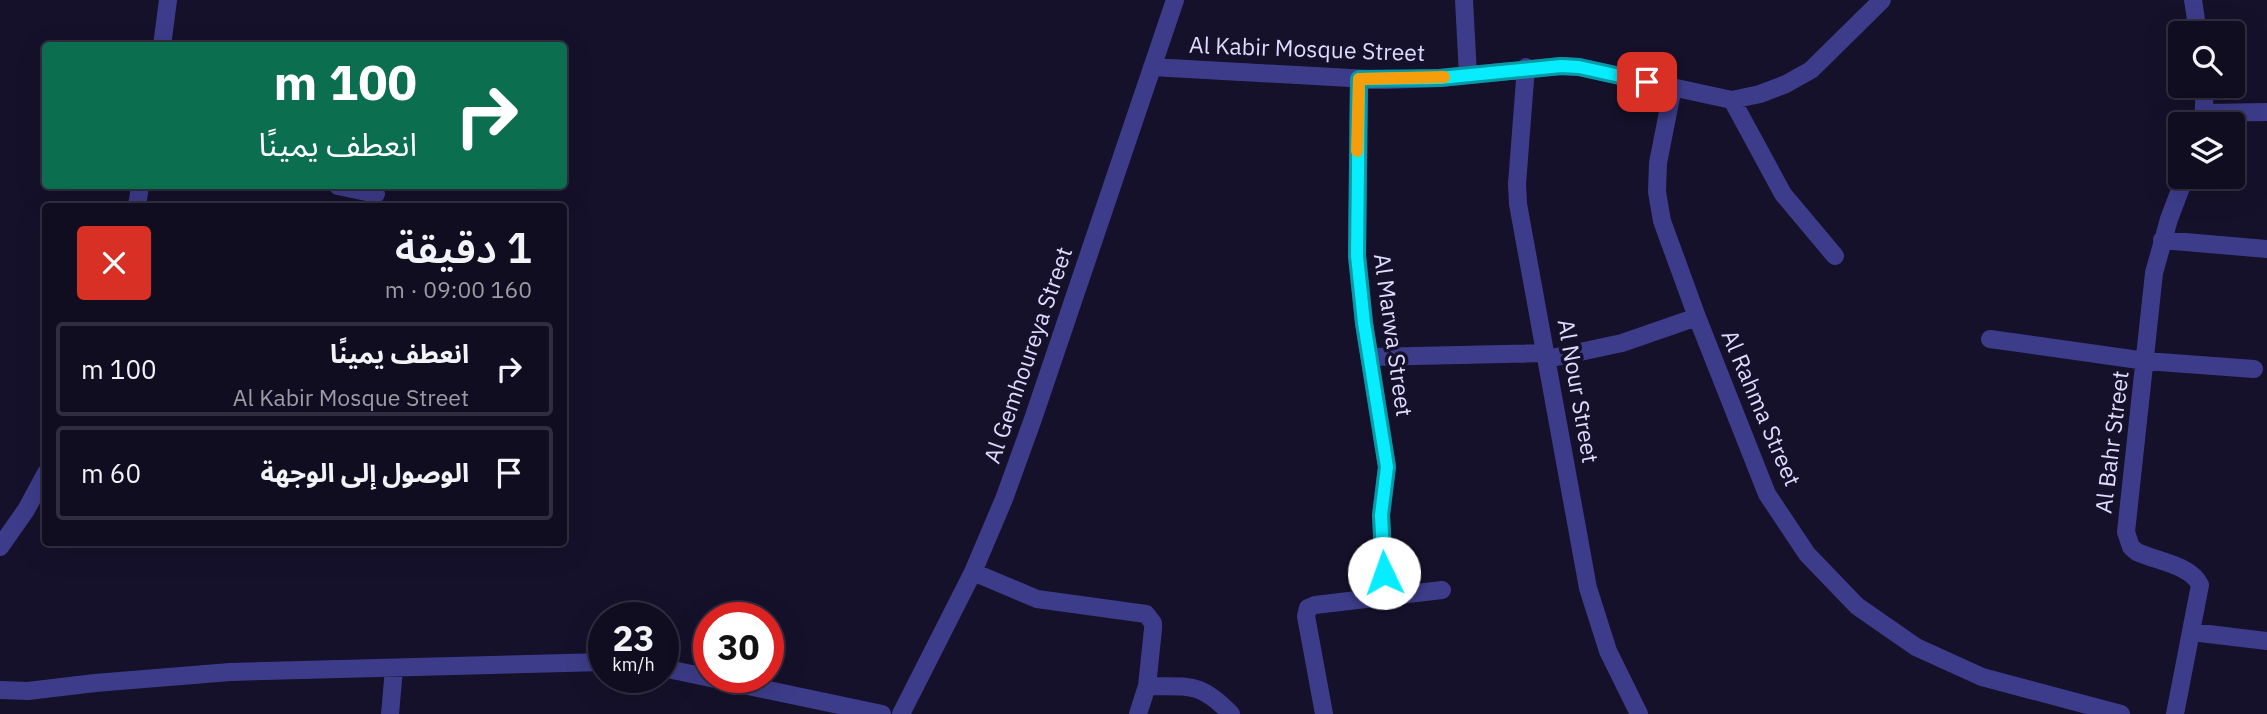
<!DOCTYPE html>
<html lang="ar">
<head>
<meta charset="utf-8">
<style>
	:root { --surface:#100d20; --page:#1e1b2d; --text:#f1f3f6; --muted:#9c9ca5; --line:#302d3e }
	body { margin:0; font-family:"IBM Plex Sans","Noto Sans Arabic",sans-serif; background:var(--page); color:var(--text); direction:rtl; height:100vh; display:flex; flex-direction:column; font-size:26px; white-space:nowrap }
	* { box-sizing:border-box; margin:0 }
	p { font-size:23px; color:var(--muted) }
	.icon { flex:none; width:38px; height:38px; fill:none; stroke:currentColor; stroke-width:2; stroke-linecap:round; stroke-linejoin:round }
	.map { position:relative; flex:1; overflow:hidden; direction:ltr }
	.panel { position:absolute; left:42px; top:203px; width:525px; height:343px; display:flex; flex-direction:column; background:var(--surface); border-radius:7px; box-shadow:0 7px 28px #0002,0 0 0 2px var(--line); direction:rtl }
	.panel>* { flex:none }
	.guide { position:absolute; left:42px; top:42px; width:525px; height:147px; border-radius:7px; box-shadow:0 7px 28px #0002,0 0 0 2px var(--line); direction:rtl; background:#0b6e4f; color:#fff; overflow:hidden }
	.buttons { position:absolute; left:2168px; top:21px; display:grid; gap:14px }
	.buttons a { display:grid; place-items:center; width:77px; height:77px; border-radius:7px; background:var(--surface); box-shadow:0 7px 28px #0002,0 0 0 2px var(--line); font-size:35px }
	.speed { position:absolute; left:588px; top:602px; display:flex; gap:14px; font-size:35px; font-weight:700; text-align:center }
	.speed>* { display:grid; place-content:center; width:91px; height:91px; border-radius:50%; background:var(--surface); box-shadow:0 7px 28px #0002,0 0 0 2px var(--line); line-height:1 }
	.speed small { font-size:18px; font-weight:400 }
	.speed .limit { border:10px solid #d22; background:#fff; color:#111 }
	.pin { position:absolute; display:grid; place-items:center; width:60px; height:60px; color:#fff; margin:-30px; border-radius:14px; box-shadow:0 4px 10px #0006 }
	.me { position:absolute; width:77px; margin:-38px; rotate:357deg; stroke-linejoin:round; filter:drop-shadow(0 0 5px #0008) }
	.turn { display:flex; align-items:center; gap:24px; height:147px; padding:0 35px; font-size:32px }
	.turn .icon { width:91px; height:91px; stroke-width:2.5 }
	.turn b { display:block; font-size:49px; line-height:60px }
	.round { display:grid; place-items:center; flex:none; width:74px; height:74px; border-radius:7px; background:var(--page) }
	.headline { display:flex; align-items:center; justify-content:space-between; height:119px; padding:0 35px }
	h1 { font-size:42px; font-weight:600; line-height:52px }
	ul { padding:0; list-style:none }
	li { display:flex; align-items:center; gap:21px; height:94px; margin:0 14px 10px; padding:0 21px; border:4px solid var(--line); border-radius:7px }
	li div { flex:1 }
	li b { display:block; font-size:26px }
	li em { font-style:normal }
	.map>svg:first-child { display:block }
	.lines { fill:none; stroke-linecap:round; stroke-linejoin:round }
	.minor { stroke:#3d3c8a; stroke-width:18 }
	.tertiary { stroke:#3d3c8a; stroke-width:18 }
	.route-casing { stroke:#059aa5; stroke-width:18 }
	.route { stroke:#08edfe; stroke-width:12 }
	.slow { stroke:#f59e0b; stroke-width:12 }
	.labels { text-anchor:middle; stroke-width:7; stroke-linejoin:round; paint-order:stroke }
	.street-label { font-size:23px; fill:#dedbff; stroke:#15112b }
</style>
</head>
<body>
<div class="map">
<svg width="2267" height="714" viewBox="0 0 2267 714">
	<rect width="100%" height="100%" fill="#15112b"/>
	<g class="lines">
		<!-- minor -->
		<path class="minor" d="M1464 0 1468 75
			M2193 0 2198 33
			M1152 67 1386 80 1440 78 1561 66 1579 67 1732 100 1760 94 1786 84 1811 70 1882 0
			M1526 67 1517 184 1518 204 1588 588 1608 651 1639 714
			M1359 79 1357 255 1364 323 1387 467 1381 515 1385 596
			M1673 87 1658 163 1657 192 1662 221 1697 317 1767 494 1807 554 1857 606 1916 647 1982 677 2121 714
			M1732 100 1783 194 1835 256
			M2206 113 2267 112
			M2203 124 2205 86
			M338 186 376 194
			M2162 240 2267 249
			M1990 339 2146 361 2254 369
			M1370 357 1546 353
			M1547 359 1622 343 1697 317
			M973 572 1037 599 1146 614 1153 623V629L1147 686 1138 714
			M2192 632 2267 641
			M663 668 882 714
			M1147 686C1189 687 1199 681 1231 714
			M0 690 28 691 95 683 230 672 604 662
			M390 714 394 669
			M901 714 973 572 1004 499 1033 419 1175 0
			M1324 714 1306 616 1308 608 1315 605 1442 590
			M2175 714 2200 585C2191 565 2156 561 2137 552L2131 547 2126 532 2154 273 2169 219 2185 177"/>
		<!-- tertiary -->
		<path class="tertiary" d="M162 46 168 0
			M137 206 140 186
			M0 547 26 510 46 473"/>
	</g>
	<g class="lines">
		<!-- route casing -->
		<g class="route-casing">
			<path id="route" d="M1384 573 1381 515 1387 467 1364 323 1357 256 1359 79 1440 78 1561 66 1579 67 1647 82"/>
		</g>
		<!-- route -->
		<use href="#route" class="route"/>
		<!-- slow -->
		<path class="slow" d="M1357 151 1359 79 1444 77"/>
	</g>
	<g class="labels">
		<!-- street labels -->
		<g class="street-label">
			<text transform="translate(1307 49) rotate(2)" y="8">Al Kabir Mosque Street</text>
			<text transform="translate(1393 335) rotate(82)" y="8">Al Marwa Street</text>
			<text transform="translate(1028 355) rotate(-71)" y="8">Al Gemhoureya Street</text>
			<text transform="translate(1578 391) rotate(80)" y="8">Al Nour Street</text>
			<text transform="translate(1761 408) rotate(67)" y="8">Al Rahma Street</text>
			<text transform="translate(2112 442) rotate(-83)" y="8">Al Bahr Street</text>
		</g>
	</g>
</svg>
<div class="buttons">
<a><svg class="icon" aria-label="search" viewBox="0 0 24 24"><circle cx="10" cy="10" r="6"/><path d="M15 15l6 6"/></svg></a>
<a><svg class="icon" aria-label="layers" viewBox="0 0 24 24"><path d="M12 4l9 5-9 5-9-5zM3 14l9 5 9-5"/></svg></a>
</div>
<div class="speed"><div>23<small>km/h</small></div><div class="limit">30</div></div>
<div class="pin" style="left:1647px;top:82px;background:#d93025"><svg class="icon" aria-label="arrive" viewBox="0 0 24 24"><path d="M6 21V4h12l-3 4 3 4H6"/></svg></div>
<svg class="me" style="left:1384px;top:573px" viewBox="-20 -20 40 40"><circle r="19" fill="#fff"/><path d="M0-13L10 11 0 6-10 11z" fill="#08edfe"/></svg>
<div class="guide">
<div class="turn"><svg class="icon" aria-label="right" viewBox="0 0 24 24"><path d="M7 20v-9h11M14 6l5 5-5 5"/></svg><div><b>100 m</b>انعطف يمينًا</div></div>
</div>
<section class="panel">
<div class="headline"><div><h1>1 دقيقة</h1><p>160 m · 09:00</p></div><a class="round" style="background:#d93025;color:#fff"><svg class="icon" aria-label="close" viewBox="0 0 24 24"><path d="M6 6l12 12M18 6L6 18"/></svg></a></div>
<ul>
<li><svg class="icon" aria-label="right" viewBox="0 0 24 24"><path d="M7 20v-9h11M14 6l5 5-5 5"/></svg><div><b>انعطف يمينًا</b><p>Al Kabir Mosque Street</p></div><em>100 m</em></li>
<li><svg class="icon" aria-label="arrive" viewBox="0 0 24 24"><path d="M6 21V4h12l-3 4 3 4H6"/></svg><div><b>الوصول إلى الوجهة</b></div><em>60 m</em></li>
</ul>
</section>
</div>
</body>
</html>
